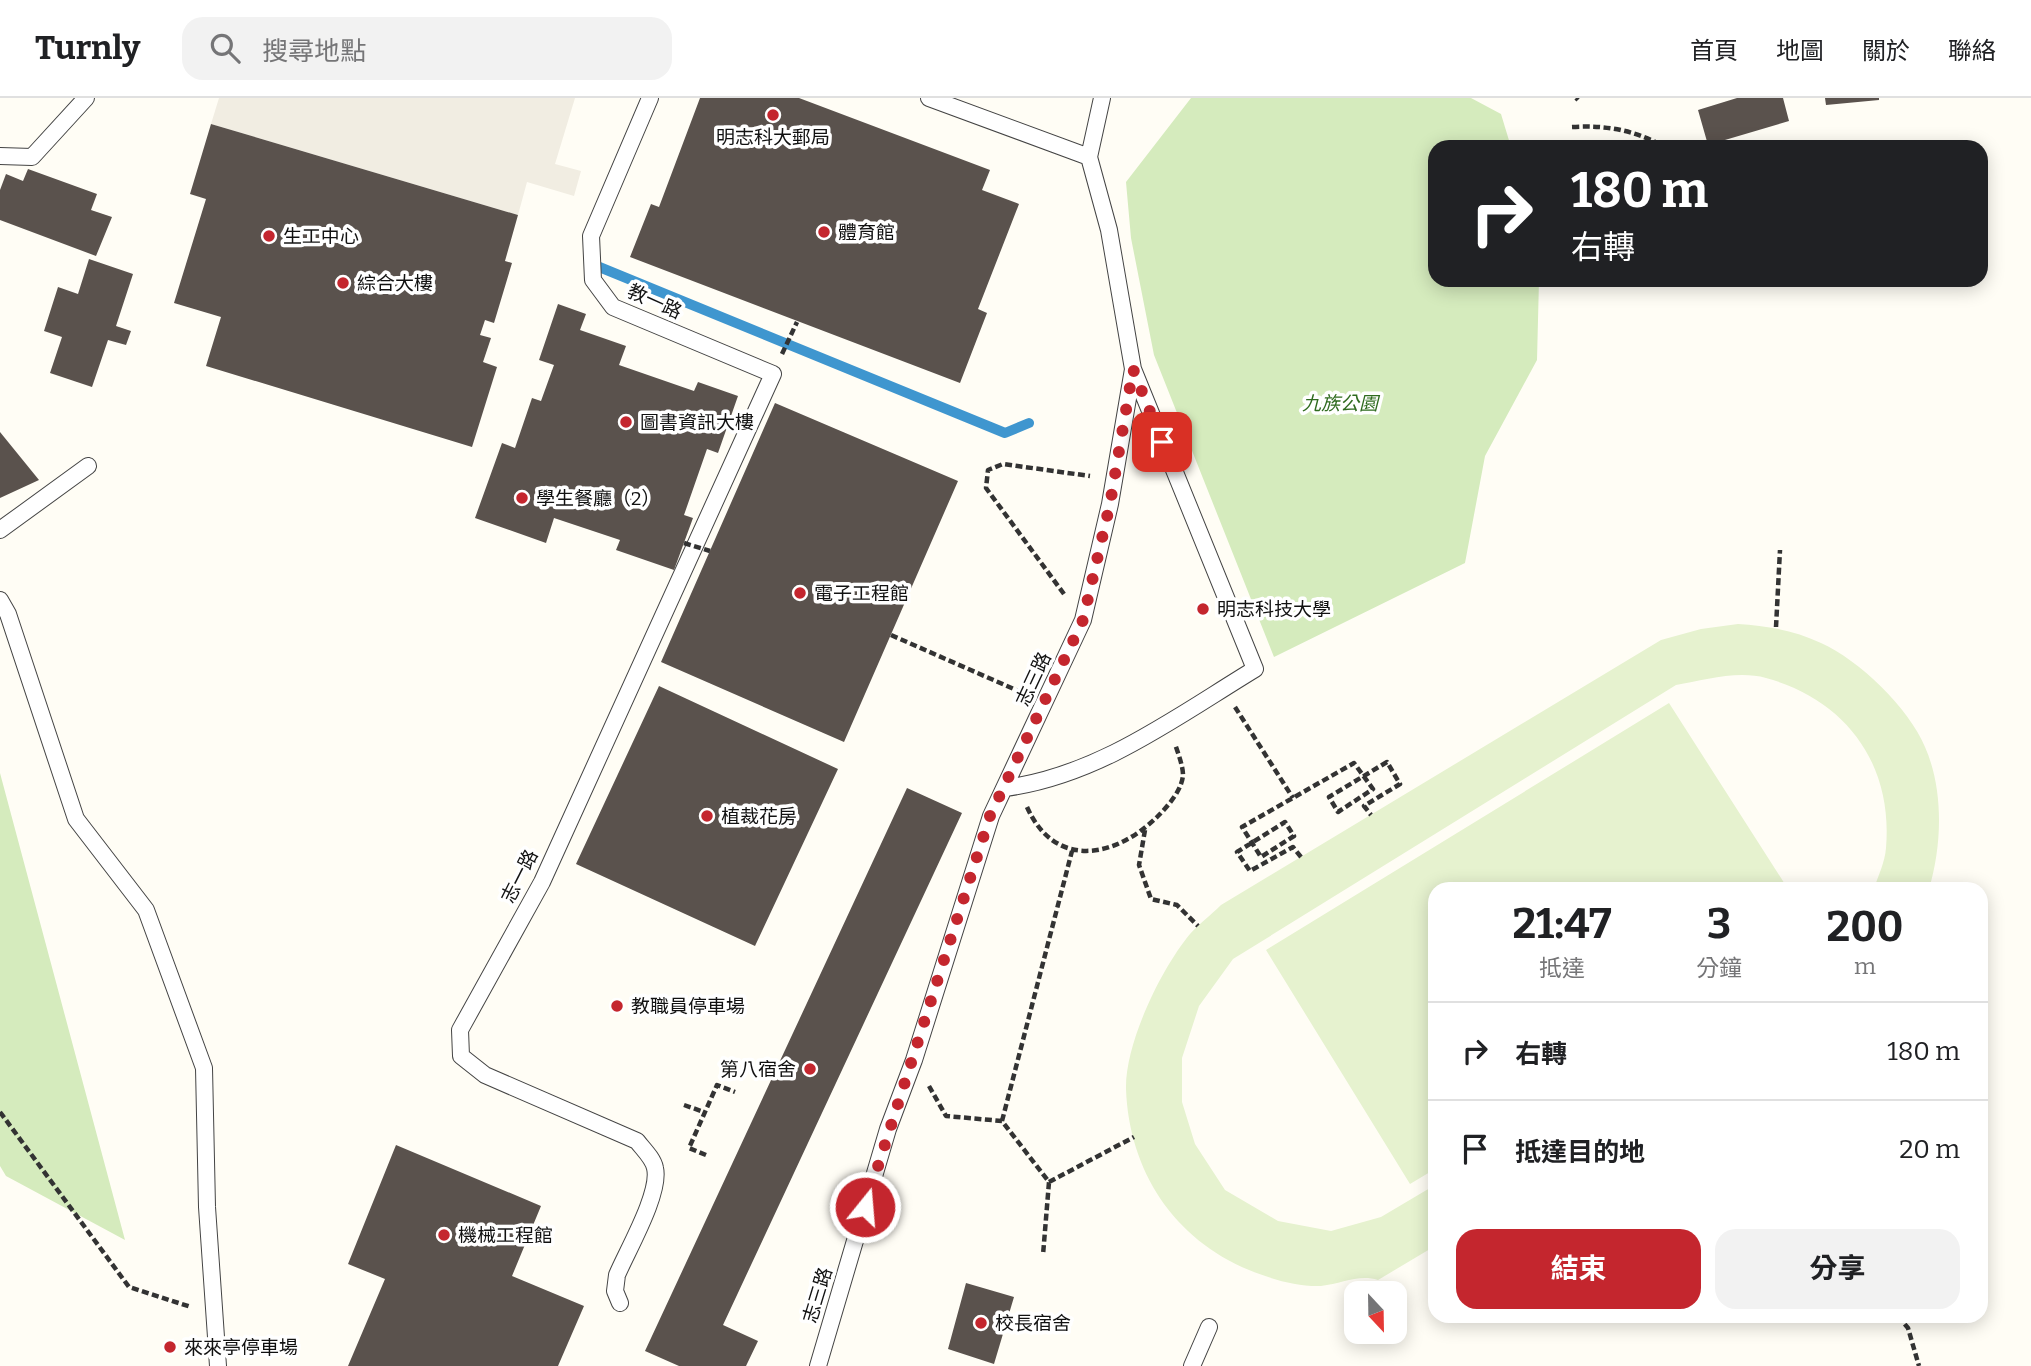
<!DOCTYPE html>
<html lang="zh-TW">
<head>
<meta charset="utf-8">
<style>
	:root { --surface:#fff; --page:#f2f2f2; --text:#202124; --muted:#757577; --line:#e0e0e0; --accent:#c4262e }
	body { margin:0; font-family:Bitter,"Noto Sans TC",serif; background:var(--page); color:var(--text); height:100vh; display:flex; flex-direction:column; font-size:26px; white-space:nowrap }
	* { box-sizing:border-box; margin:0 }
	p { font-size:23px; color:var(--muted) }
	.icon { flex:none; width:38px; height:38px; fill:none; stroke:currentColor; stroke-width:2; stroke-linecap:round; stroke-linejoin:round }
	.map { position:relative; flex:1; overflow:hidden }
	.panel { position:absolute; left:1428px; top:784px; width:560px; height:441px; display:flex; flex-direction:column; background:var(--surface); border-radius:21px; box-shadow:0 4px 18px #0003 }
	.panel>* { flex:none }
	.top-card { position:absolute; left:1428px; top:42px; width:560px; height:147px; border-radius:21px; box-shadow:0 4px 18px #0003; background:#202124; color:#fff; overflow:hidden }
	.needle { width:46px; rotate:158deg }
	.fabs { position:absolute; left:1344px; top:1183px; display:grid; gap:14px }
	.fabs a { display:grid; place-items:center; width:63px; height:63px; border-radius:14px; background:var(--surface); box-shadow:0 4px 18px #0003; font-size:35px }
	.pin { position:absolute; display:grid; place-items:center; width:60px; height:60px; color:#fff; margin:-30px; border-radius:14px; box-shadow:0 4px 10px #0006 }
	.me { position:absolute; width:77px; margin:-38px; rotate:17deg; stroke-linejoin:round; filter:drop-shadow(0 0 5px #0008) }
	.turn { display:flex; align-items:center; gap:24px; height:147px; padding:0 28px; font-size:32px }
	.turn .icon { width:91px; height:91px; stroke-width:2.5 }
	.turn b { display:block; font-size:49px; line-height:60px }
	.eta { display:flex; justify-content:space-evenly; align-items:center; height:119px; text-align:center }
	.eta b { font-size:42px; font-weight:700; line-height:49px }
	.cta { display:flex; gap:14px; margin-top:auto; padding:14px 28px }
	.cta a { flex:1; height:80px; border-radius:21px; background:var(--accent); color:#fff; font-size:28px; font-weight:700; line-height:80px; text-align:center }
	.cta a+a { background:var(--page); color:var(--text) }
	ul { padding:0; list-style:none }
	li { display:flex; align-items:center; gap:21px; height:98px; padding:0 28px; border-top:2px solid var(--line) }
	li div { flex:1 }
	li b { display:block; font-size:26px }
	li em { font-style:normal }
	header { display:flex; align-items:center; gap:42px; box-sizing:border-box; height:98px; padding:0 35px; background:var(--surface); border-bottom:2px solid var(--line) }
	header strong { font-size:33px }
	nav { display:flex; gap:38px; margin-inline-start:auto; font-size:24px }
	.search { width:490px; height:63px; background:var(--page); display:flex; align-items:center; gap:18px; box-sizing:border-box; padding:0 24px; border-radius:21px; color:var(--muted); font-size:26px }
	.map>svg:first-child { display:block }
	.green { fill:#d5ebbd }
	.pitch { fill:#e6f2cf }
	.plaza { fill:#f1ede2 }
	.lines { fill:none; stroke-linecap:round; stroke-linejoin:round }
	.stream { stroke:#3f96cf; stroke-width:10 }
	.building { fill:#5a524d }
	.service-casing { stroke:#444; stroke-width:18 }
	.path { stroke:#333; stroke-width:4.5; stroke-dasharray:7 3.5; stroke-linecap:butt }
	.service { stroke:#fff; stroke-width:16 }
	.path-bridge { stroke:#333; stroke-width:4.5; stroke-dasharray:7 3.5; stroke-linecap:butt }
	.route { stroke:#c4262e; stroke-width:12; stroke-dasharray:0 21.6 }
	.poi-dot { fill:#c4262e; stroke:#fff; stroke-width:2.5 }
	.labels { text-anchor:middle; stroke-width:7; stroke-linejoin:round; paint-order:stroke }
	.poi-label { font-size:19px; fill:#111; stroke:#fff; text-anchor:start }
	.street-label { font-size:19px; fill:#111; stroke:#fff }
	.park-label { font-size:19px; font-style:italic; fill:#2f6b1f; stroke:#fff }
</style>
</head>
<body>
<header>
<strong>Turnly</strong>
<div class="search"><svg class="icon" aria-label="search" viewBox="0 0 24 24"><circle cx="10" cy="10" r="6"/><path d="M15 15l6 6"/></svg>搜尋地點</div>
<nav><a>首頁</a><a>地圖</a><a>關於</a><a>聯絡</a></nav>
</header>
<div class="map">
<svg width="2031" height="1268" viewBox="0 0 2031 1268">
	<rect width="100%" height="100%" fill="#fffdf5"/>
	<!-- green -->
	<path class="green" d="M1191 0H1471L1501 16 1511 49H1435V182H1539L1537 262 1485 358 1465 465 1274 559 1154 257 1131 140 1126 84Z
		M0 675 125 1142 6 1078 0 1068Z"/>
	<!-- pitch -->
	<path class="pitch" d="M1738 526C1767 528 1794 532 1821 545 1859 562 1909 610 1925 649 1944 692 1942 748 1929 791H1874C1878 778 1885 764 1886 750 1893 667 1847 602 1766 580 1738 572 1704 582 1676 587L1233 861 1199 908 1182 960V1004L1195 1046 1225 1092 1278 1123 1331 1133 1381 1119 1435 1087V1148L1378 1182C1358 1176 1342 1186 1321 1188 1298 1189 1271 1181 1249 1172 1174 1141 1129 1073 1126 991 1125 945 1161 871 1190 836 1199 826 1211 817 1221 807L1661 542 1701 531Z
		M1669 605 1788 791H1435V1071L1410 1086 1266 852Z"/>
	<!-- plaza -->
	<path class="plaza" d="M219 0H575L555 66 581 73 574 98 527 84 518 117 211 26Z"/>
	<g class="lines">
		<!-- stream -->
		<path class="stream" d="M592 166 1005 335 1029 325"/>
	</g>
	<!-- building -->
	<path class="building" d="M700 0H799L990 72 982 92 1019 106 978 211 987 215 960 285 630 159 651 106 659 109Z
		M1737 0H1783L1789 23 1708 47 1698 12Z
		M1825 0H1879V2L1826 7Z
		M211 26 518 117 505 163 512 165 494 225 485 222 480 237 491 240 483 264 497 269 472 349 206 268 221 219 174 205 206 101 190 96Z
		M28 71 97 96 91 112 112 119 96 158 0 122V92L6 76 23 83Z
		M89 161 133 176 116 228 131 233 126 247 108 242 92 289 50 275 62 239 44 233 58 189 78 196Z
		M558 206 586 216 580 232 626 248 619 267 694 293 698 284 738 298 718 355 707 351 684 417 693 420 674 472 616 452 620 442 554 420 546 445 475 420 502 345 515 350 532 300 541 303 554 267 539 262Z
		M775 305 958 383 844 644 661 564Z
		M0 334 39 382 0 400Z
		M659 588 838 671 755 848 576 766Z
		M907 690 962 715 723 1227 758 1243 746 1268H679L645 1253Z
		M396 1047 541 1108 512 1178 584 1208 558 1268H348L385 1181 348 1166Z
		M966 1185 1014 1199 994 1266 948 1251Z"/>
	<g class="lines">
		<!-- service casing -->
		<g class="service-casing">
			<path id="service" d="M0 58 32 59 86 0
				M1089 59 1102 0
				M0 432 88 368
				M0 502 8 516 76 721 146 812 204 970 207 1109 218 1268
				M1005 690C1098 678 1176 619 1255 571L1133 271
				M620 1205 615 1193 617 1177C627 1153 661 1095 655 1070 653 1060 643 1051 637 1043L485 977 461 958 460 932 542 784 773 276 613 209 593 182 591 138 650 0
				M818 1268 888 1031 914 962 991 718 1083 522 1110 406 1133 271 1109 132 1089 59 929 0
				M1192 1268 1209 1229"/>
		</g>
		<!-- path -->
		<path class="path" d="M1576 0 1578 2
			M1572 29C1607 27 1634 32 1665 49
			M782 256 797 224
			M1064 496 986 390 988 372 1003 366 1090 378
			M1776 529 1780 452
			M891 537 1023 595
			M1235 609 1293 700
			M1027 709C1055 772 1116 760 1158 718 1168 708 1182 692 1183 677 1183 668 1178 655 1175 646
			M1145 732 1139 767 1151 801 1177 807 1198 828
			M1301 759 1293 749 1250 773 1237 754 1285 724 1294 738 1261 759 1242 729 1354 665 1373 691 1338 714 1329 699 1387 664 1400 686 1364 708 1371 717
			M929 988 946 1018 1002 1023 1049 1084 1043 1157
			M684 1007 704 1014
			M0 1014 129 1189 191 1209
			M1002 1023 1072 753
			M706 1057 689 1050 717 987 735 994
			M1049 1084 1134 1039
			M1898 1218 1908 1230 1919 1268"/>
		<!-- service -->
		<use href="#service" class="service"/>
		<!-- path-bridge -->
		<path class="path-bridge" d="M684 445 710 453"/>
	</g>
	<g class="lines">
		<!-- route -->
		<path class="route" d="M865 1109 990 718 1083 522 1110 406 1133 271 1162 344"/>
	</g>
	<!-- markers -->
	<g class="poi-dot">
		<circle cx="773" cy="17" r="7"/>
		<circle cx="824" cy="134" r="7"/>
		<circle cx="269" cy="138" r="7"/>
		<circle cx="343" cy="185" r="7"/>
		<circle cx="626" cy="324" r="7"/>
		<circle cx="522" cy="400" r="7"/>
		<circle cx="800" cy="495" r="7"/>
		<circle cx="1203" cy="511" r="7"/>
		<circle cx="707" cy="718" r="7"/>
		<circle cx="617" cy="908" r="7"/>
		<circle cx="810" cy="971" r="7"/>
		<circle cx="444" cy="1137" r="7"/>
		<circle cx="981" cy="1225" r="7"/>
		<circle cx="170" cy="1249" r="7"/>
	</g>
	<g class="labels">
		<!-- poi labels -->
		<g class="poi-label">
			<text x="773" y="46" text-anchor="middle">明志科大郵局</text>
			<text x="838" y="141">體育館</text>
			<text x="283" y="145">生工中心</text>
			<text x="357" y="192">綜合大樓</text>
			<text x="640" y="331">圖書資訊大樓</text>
			<text x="536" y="407">學生餐廳（2）</text>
			<text x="814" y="502">電子工程館</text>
			<text x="1217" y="518">明志科技大學</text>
			<text x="721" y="725">植裁花房</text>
			<text x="631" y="915">教職員停車場</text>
			<text x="796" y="978" text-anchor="end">第八宿舍</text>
			<text x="458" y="1144">機械工程館</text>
			<text x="995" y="1232">校長宿舍</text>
			<text x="184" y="1256">來來亭停車場</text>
		</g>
		<!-- street labels -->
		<g class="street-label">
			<text transform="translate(655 203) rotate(24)" y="7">教一路</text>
			<text transform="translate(1033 581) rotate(-65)" y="7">志三路</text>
			<text transform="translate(519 778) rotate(-63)" y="7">志一路</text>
			<text transform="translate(817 1197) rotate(-73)" y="7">志三路</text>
		</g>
		<!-- park labels -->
		<g class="park-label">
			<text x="1340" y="312">九族公園</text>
		</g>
	</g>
</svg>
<div class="fabs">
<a><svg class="needle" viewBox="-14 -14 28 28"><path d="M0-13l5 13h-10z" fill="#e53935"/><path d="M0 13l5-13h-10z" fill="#757577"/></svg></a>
</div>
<div class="pin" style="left:1162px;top:344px;background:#d93025"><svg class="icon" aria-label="arrive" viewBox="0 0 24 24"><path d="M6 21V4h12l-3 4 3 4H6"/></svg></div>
<svg class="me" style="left:865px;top:1109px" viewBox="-20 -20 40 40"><circle r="17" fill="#c4262e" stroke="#fff" stroke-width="3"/><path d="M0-11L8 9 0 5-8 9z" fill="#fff"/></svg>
<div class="top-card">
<div class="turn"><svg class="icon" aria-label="right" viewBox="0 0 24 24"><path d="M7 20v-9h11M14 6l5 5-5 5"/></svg><div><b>180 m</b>右轉</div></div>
</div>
<section class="panel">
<div class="eta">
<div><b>21:47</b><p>抵達</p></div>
<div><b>3</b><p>分鐘</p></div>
<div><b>200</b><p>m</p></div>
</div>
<ul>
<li><svg class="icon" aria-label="right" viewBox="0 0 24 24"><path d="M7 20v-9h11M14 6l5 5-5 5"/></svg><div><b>右轉</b></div><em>180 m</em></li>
<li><svg class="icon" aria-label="arrive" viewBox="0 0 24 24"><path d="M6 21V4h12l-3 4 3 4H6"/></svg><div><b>抵達目的地</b></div><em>20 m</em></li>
</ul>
<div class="cta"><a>結束</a><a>分享</a></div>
</section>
</div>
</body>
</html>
